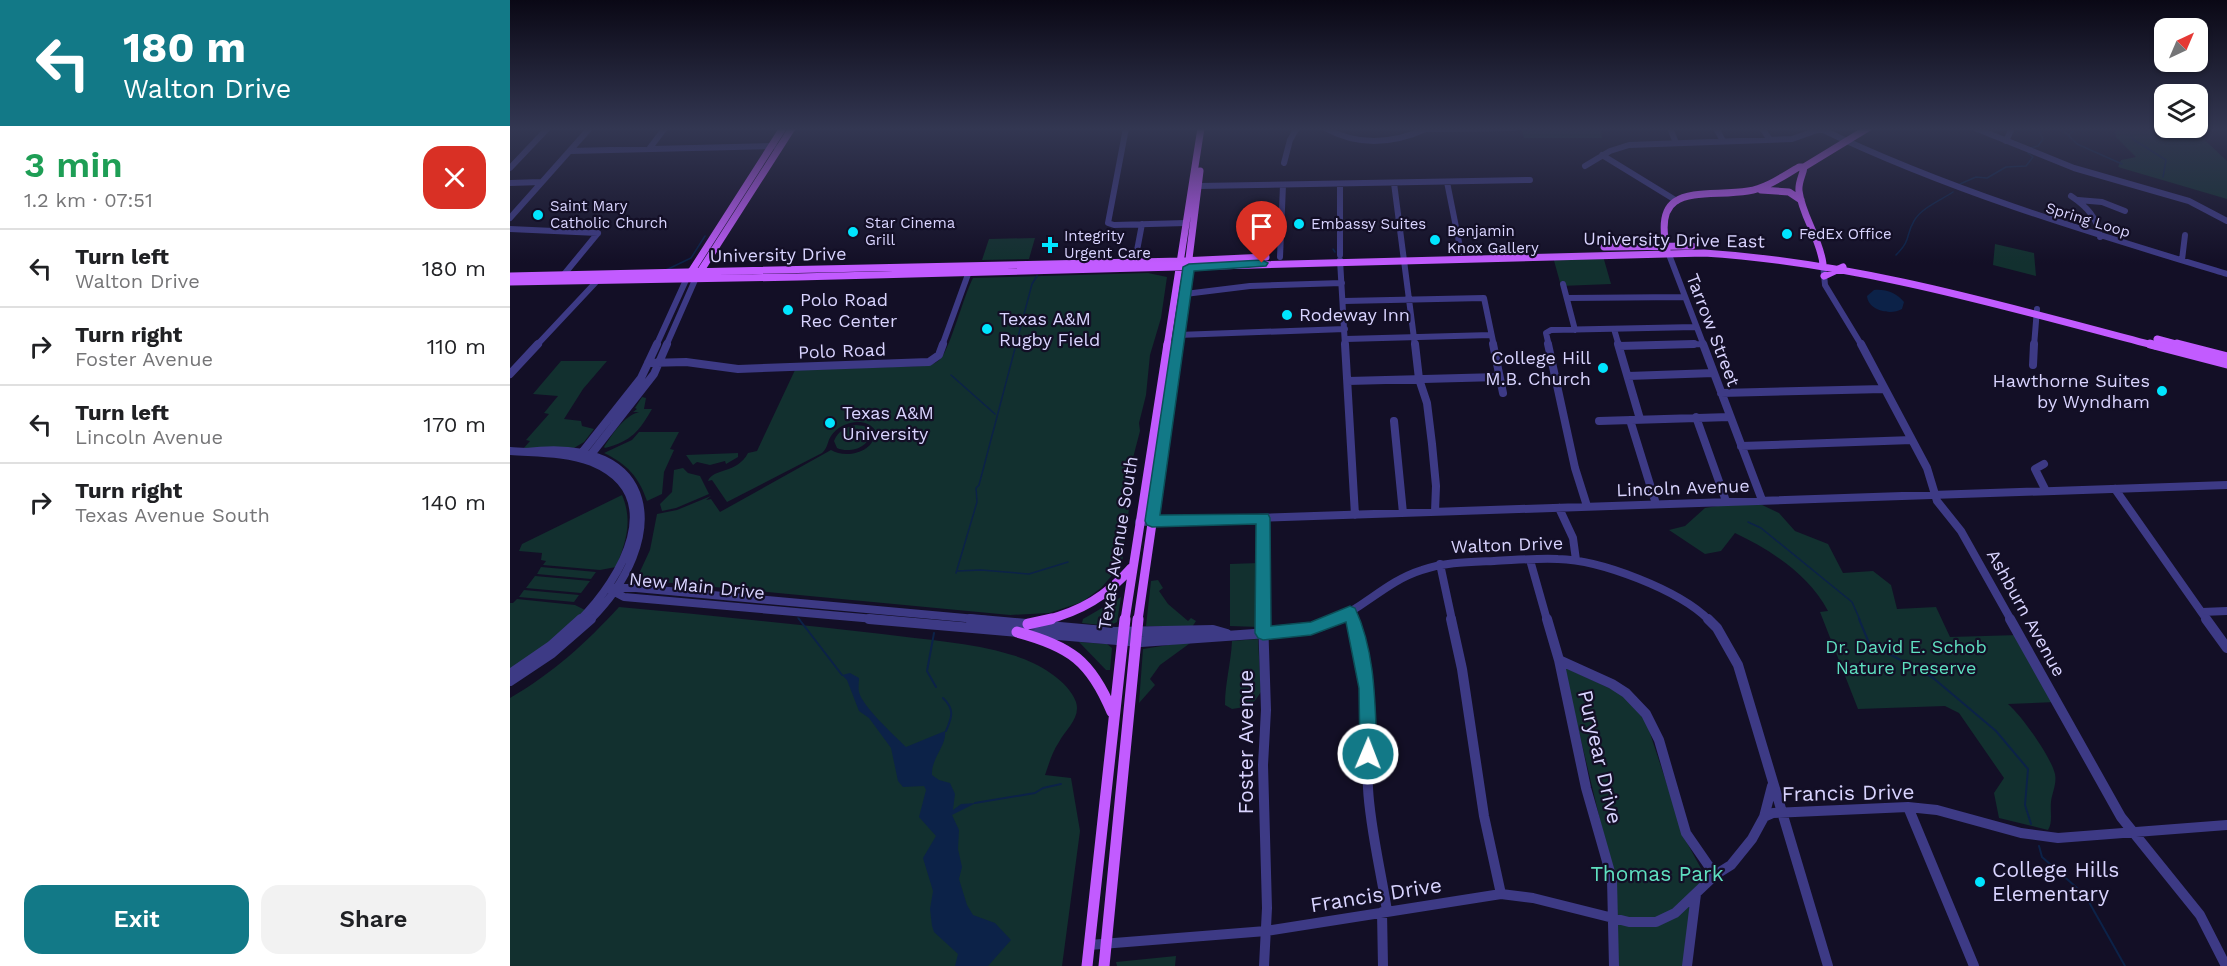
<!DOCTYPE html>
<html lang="en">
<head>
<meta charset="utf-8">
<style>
	:root { --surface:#fff; --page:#f2f2f2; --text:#202124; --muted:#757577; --line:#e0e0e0; --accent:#127987 }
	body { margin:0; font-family:"Work Sans",sans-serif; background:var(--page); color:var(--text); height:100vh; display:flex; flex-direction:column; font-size:22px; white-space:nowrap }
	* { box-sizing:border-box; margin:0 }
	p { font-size:20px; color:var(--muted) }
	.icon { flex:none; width:33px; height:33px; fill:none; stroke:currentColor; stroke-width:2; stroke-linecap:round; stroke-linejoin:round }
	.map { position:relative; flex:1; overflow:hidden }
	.sheet { display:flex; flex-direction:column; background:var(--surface); width:510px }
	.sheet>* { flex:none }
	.top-card { background:#127987; color:#fff; overflow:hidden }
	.needle { width:39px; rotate:44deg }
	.controls { position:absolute; left:1644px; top:18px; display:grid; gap:12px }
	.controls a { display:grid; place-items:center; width:54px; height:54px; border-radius:12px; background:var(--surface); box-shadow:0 2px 4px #0004; font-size:30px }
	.pin { position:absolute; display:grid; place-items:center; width:51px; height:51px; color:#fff; margin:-62px -26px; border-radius:50% 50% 50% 0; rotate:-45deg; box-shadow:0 0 6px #0007 }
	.pin .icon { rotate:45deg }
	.me { position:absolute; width:66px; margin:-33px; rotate:1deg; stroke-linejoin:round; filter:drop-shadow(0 0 4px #0008) }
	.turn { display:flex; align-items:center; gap:21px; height:126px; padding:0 24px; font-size:27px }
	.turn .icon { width:78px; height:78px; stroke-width:2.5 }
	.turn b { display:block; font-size:42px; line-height:51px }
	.round { display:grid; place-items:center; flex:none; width:63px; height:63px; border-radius:18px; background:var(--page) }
	.headline { display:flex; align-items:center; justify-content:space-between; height:102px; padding:0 24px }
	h1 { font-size:36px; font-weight:600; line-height:45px; color:#1e9e55 }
	.action { display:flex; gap:12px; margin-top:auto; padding:12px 24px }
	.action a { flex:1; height:69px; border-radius:18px; background:var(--accent); color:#fff; font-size:24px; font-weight:600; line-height:69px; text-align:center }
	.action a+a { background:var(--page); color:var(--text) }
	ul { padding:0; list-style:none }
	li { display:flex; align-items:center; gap:18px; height:78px; padding:0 24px; border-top:2px solid var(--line) }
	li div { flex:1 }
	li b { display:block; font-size:22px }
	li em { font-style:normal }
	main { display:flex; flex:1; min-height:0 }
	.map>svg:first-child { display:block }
	.green { fill:#12302f }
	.water { fill:#0c2248 }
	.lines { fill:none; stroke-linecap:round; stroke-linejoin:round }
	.stream-far1 { stroke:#0c2248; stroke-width:1.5 }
	.stream { stroke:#0c2248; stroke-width:2 }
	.minor-far2 { stroke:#3d3a85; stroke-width:6 }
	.minor-far1 { stroke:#3d3a85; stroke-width:8 }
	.minor { stroke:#3d3a85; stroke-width:10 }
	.major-far2 { stroke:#c25bff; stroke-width:7 }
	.major-far1 { stroke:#c25bff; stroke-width:9 }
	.major { stroke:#c25bff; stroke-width:11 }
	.route { fill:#127987; stroke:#0c4f58; stroke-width:1.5 }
	.poi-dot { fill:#00e5ff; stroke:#130f26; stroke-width:2 }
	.labels { text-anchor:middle; stroke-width:4.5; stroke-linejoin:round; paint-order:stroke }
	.far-poi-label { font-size:15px; fill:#d9d4ff; stroke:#130f26; text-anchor:start }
	.far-street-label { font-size:15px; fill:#d9d4ff; stroke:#130f26 }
	.street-label { font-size:18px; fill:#d9d4ff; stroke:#130f26 }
	.poi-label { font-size:18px; fill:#d9d4ff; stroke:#130f26; text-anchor:start }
	.park-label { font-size:18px; fill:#5fe0c0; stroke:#130f26 }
	.near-street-label { font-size:21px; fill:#d9d4ff; stroke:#130f26 }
	.near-poi-label { font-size:21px; fill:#d9d4ff; stroke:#130f26; text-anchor:start }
	.near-park-label { font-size:21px; fill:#5fe0c0; stroke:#130f26 }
</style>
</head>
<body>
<main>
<section class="sheet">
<div class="top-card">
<div class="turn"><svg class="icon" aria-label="left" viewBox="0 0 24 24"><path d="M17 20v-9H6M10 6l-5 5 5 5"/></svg><div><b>180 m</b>Walton Drive</div></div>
</div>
<div class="headline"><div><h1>3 min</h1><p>1.2 km · 07:51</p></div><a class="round" style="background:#d93025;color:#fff"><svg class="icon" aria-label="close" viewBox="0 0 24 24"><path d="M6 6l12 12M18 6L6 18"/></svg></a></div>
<ul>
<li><svg class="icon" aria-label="left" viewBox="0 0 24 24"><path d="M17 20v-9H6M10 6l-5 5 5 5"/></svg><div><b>Turn left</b><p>Walton Drive</p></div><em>180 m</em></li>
<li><svg class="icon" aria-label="right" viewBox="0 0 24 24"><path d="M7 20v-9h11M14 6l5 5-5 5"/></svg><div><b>Turn right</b><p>Foster Avenue</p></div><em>110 m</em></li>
<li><svg class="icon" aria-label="left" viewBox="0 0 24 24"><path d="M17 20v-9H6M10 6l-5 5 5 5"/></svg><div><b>Turn left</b><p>Lincoln Avenue</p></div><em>170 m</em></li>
<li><svg class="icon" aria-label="right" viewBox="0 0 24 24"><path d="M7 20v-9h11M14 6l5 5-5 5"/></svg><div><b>Turn right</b><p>Texas Avenue South</p></div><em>140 m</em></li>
</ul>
<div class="action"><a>Exit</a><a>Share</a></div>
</section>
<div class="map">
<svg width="1717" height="966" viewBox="0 0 1717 966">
	<rect width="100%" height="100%" fill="#130f26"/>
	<!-- green -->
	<path class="green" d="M1011 128H1091L1092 138H1014Z
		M1605 128H1682L1717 161V199L1608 167 1611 160 1626 157 1606 137Z
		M525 238 519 259 472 260 479 239Z
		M1485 244 1524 253 1526 276 1483 265Z
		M1093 256 1101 284 1051 286 1043 257Z
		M638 273 657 277 651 318 640 355 636 395 629 423 630 431 619 473V508L612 564 591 588 572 602 539 613 500 615 131 580 127 578 140 550 147 514 167 510 201 496 196 500 201 499 210 512 321 450C337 460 367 451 365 430 355 416 330 422 321 436 317 442 318 448 312 453L217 502 202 480 198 481C203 468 227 474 238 453L247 451 285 370 414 366C421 365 427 363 431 358 440 348 454 295 463 278Z
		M51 361H97L73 389 54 419 71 421 72 426 84 429 74 442 64 448 13 449 20 441 16 440 39 414 34 413 48 396 23 394Z
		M132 397 136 398 134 409H142C129 431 122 441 95 448L94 447C103 433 114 416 129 412H123L127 409 125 408Z
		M346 425 354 426 359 430C363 447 340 454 327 448L324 441C328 431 336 427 346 425Z
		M129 432H169L160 449 164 450 154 472 152 494 137 501C129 477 117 464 94 453L122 440Z
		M228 453V457L216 464 215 461 200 465 187 462 183 465 176 455Z
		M173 468 178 473 190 476 199 494 166 508 152 511 150 504 162 492 164 470Z
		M112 495C123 521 116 542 106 567L90 570 33 565 36 561 31 560 32 553 9 551 12 544Z
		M1220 504H1250L1269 513 1285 531 1318 544 1333 573 1363 571 1381 585 1387 609 1426 607 1440 637 1509 635 1546 702 1498 704C1512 716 1541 757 1545 774 1547 784 1542 793 1541 802 1540 812 1543 822 1538 830L1489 818 1484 793 1494 778 1449 713 1435 706 1348 709 1310 612 1318 611C1299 575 1261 550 1225 533L1211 551 1195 554 1159 530 1175 526 1195 508Z
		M749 563V627L720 626V564Z
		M31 567 86 572 81 579 27 574Z
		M25 576 80 581 71 593 16 588Z
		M648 580 653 588 649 591 658 604 678 621 681 618 686 621 682 627 636 626 641 581Z
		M14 590 69 595 64 602 9 597Z
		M611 597 607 622 599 626 572 623 573 619Z
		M7 599 65 605 75 610 37 645 0 669V603H3Z
		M109 607C197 615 284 624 372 634 415 640 460 642 502 655 524 661 558 679 566 702 571 718 556 729 549 742 542 752 539 764 535 775L561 778 570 831 552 966H0V698C43 673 76 643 109 607Z
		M748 639 751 692 741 706 722 709 715 705C715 683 721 663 722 641Z
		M683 641 650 665 640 679 645 685 629 703 633 649Z
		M569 642 597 644 602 648 600 670H596Z
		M1056 668 1112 694 1136 721 1175 839 1194 874 1181 905 1173 966H1108L1105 883 1055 673Z
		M666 956 665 966H607L606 962Z"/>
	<!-- water -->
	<path class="water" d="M1364 290C1377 289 1386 293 1394 302L1392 309C1380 316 1358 310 1357 296Z
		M340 673 349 678C349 682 348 688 349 692 352 706 385 736 396 747L435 731C437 746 421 758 422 775L429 780 440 783 445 794 443 810 451 804 466 803 442 815 449 830 448 849 452 867 449 879 457 905 463 915 485 923 501 940 478 966H445L448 954 424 932 422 926 420 909 423 891 413 858 426 836 409 817 416 790 414 786 393 787 388 781 381 748 359 718 349 711 337 680 332 675Z"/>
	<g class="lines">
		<!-- stream-far1 -->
		<path class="stream-far1" d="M1542 128 1554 131 1567 144 1612 164
			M1584 128H1595
			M1620 134 1624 140 1656 160 1653 177
			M1559 135 1567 128
			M1521 148 1528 146 1533 139 1528 128
			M1450 184 1466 177 1477 178 1496 167 1516 166 1523 157 1518 153
			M823 249 825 252
			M1386 255C1402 239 1395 236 1404 221 1411 208 1431 200 1443 192
			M156 270 181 258 195 236
			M441 375 485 414
			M1238 522 1251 528 1342 602 1350 620
			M447 571 471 570 519 574 558 562
			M446 573 467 502 466 488 469 485 522 284 527 276
			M288 618 290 620"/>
		<!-- stream -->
		<path class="stream" d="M289 619 332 675
			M1349 619 1359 643 1422 677 1486 731 1518 769 1515 805 1521 824
			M424 633 417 671 426 687
			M433 698C445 709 442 717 436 731
			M465 803 525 793 533 788 551 784
			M1529 846 1532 857 1575 895 1615 966"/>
		<!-- minor-far2 -->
		<path class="minor-far2" d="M616 128 598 223 604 225 676 223
			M815 128C849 147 883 144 918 128
			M1160 128 1166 143
			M1206 128 1213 141
			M1252 128 1260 140
			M1309 128C1440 191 1578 232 1717 274
			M1465 128 1564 168 1679 201 1717 221
			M916 129 1005 128
			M1496 141 1502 128
			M139 149 155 128
			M60 151 265 146
			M1092 155 1167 201
			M774 163 780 140 787 128
			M1075 166 1100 151 1119 145 1282 139 1313 128
			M0 168 38 128
			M937 182 951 252
			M0 183 31 182
			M884 183 905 346
			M830 184V255
			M688 186 1020 180
			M1561 196C1576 206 1588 218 1590 237
			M1568 200 1592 202 1615 211
			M0 218 80 128
			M0 229 88 233
			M1158 252 1194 346
			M770 257 773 185
			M830 260 835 346
			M1672 260 1675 235
			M625 261 632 224
			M1313 264 1315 285 1352 346
			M51 278 88 233
			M1053 284 1065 330
			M675 294 740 286 832 283
			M1057 298 1175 297
			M834 301 974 298 984 346
			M1104 329 1109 346
			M668 335 835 329
			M836 339 981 335
			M26 346 87 281
			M146 346 176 280
			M156 346 185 280
			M432 346 461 266
			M1039 346 1036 333 1041 330 1186 327
			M1121 346 1193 344
			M1524 346 1527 309"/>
		<!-- minor-far1 -->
		<path class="minor-far1" d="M835 344 845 515
			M905 344 909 379 917 403 922 444 926 486 925 512
			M983 344 993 393
			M1038 344 1065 468 1077 506
			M1108 344 1130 419
			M1193 344 1252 500
			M1351 344 1417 468 1427 501 1451 531 1501 620
			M1109 346 1184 344
			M138 363 176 362 228 369 419 362 429 355 433 344
			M1523 365 1524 344
			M0 374 28 344
			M1118 376 1204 373
			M838 381 989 377
			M1211 393 1374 389
			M1186 417 1216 501
			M1120 420 1146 504
			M884 421 893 513
			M1089 421 1220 417
			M1231 446 1402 440
			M0 451C27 453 56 452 82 462 161 495 111 579 70 620
			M16 452C150 435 160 540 80 620
			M70 455 131 378 147 344
			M79 457 144 374 157 344
			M1534 464 1525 469 1536 491
			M1605 489 1697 620
			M1049 508 1063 538 1066 560
			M753 518V620
			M629 522 1717 485
			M1020 560 1037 620
			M930 564 942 620
			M97 588 114 597 376 620
			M97 588H126L477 620
			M840 612 843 620
			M1692 612 1717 611
			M825 620C856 606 877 581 912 570 935 562 960 562 984 561 1006 560 1027 558 1048 559 1091 560 1169 590 1199 620"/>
		<!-- minor -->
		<path class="minor" d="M359 619 509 632
			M460 619 605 632 703 630 717 634
			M753 619 756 710 753 765 757 908 754 966
			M842 619C863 677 855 729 858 788 860 828 871 871 877 911
			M941 619 952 669 974 816 991 894
			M1037 619 1049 660 1076 788 1102 879 1104 966
			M1198 619 1207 628 1228 665 1318 966
			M1500 619 1611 817 1690 915 1716 966
			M1696 619 1717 648
			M524 633 631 642 788 631 812 626 828 619
			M1049 660 1102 684 1116 693 1136 714 1149 740 1176 833 1205 875
			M0 674 41 646 71 619
			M0 681 42 653 81 619
			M1398 807 1464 966
			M1254 817 1262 786
			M872 912 873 966
			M579 945 756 931 991 894 1023 898 1119 922H1146L1165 913 1205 875 1221 865 1242 839 1254 817 1263 813 1398 807 1427 810 1511 833 1548 838 1717 825
			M1177 966 1186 894"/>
		<!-- major-far2 -->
		<path class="major-far2" d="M1294 167C1293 175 1288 182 1289 191 1292 216 1310 238 1313 264
			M1251 190 1279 192 1291 200
			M1094 247 1182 246
			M1157 249C1141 181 1193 198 1238 191 1257 188 1273 176 1289 167H1294L1358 128
			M179 275 273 128
			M188 275 282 128
			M0 276 671 261 756 257
			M1314 276 1333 267
			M0 282 288 277 1194 253C1349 263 1497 307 1646 346
			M1647 339 1673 346
			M657 346 691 128
			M668 346 690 171"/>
		<!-- major-far1 -->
		<path class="major-far1" d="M1640 344 1717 364
			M1667 344 1717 357
			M536 620C571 611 597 596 621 568
			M615 620 658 344
			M628 620 668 344"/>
		<!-- major -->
		<path class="major" d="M518 624 541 619
			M507 632C560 646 581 661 602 712
			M577 966 615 619
			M594 966 628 619"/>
	</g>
	<!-- sky -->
	<linearGradient id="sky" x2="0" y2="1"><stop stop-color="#0a0815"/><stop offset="0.49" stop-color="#333752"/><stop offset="1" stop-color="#333752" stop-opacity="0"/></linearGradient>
	<rect width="1717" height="263" fill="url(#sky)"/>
	<!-- route -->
	<path class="route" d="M752 260 758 263 756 266 684 271 650 515 758 514 760 518 761 626 801 622 840 606 845 608C866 653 865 705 867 754L864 760 858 762 852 760 850 754 849 688 836 622 801 635 753 640 748 638 745 633 746 524 642 527 637 525 635 521 673 267 679 264Z"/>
	<!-- markers -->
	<g class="poi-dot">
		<circle cx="28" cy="215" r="6"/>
		<circle cx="789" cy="224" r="6"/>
		<circle cx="343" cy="232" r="6"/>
		<circle cx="1277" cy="234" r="6"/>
		<circle cx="925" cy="240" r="6"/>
		<path d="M537 236h6v6h6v6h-6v6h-6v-6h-6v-6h6z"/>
		<circle cx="278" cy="310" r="6"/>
		<circle cx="777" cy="315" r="6"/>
		<circle cx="477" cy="329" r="6"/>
		<circle cx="1093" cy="368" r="6"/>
		<circle cx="1652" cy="391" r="6"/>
		<circle cx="320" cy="423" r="6"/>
		<circle cx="1470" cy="882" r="6"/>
	</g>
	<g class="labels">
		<!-- far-poi labels -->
		<g class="far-poi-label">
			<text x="40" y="211">Saint Mary<tspan x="40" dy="17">Catholic Church</tspan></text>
			<text x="355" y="228">Star Cinema<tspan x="355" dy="17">Grill</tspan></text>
			<text x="801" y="229">Embassy Suites</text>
			<text x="937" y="236">Benjamin<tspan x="937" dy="17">Knox Gallery</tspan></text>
			<text x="1289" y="239">FedEx Office</text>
			<text x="554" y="241">Integrity<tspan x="554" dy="17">Urgent Care</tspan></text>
		</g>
		<!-- far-street labels -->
		<g class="far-street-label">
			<text transform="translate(1578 220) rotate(17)" y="5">Spring Loop</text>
		</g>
		<!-- street labels -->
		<g class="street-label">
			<text transform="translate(1164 240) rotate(1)" y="6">University Drive East</text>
			<text transform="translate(268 255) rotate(-1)" y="6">University Drive</text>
			<text transform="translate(1203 330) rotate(69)" y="6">Tarrow Street</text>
			<text transform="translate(332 351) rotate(-2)" y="6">Polo Road</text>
			<text transform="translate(1173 488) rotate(-2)" y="6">Lincoln Avenue</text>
			<text transform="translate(608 543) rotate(-81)" y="6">Texas Avenue South</text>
			<text transform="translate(997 545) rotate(-2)" y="6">Walton Drive</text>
			<text transform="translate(187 586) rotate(6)" y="6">New Main Drive</text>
			<text transform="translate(1516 613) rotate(61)" y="6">Ashburn Avenue</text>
		</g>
		<!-- poi labels -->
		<g class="poi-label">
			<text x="290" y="306">Polo Road<tspan x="290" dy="21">Rec Center</tspan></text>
			<text x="789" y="321">Rodeway Inn</text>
			<text x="489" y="325">Texas A&amp;M<tspan x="489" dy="21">Rugby Field</tspan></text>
			<text x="1081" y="364" text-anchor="end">College Hill<tspan x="1081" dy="21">M.B. Church</tspan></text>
			<text x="1640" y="387" text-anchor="end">Hawthorne Suites<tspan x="1640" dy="21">by Wyndham</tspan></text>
			<text x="332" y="419">Texas A&amp;M<tspan x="332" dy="21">University</tspan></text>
		</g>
		<!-- park labels -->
		<g class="park-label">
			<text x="1396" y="653">Dr. David E. Schob<tspan x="1396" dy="21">Nature Preserve</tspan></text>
		</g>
		<!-- near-street labels -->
		<g class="near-street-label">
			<text transform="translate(736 742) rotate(-90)" y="7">Foster Avenue</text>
			<text transform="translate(1090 757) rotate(77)" y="7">Puryear Drive</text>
			<text transform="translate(1338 793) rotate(-1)" y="7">Francis Drive</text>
			<text transform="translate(866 895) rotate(-9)" y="7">Francis Drive</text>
		</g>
		<!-- near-poi labels -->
		<g class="near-poi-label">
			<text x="1482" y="877">College Hills<tspan x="1482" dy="24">Elementary</tspan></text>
		</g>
		<!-- near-park labels -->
		<g class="near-park-label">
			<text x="1147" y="881">Thomas Park</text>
		</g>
	</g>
</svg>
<div class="controls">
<a><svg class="needle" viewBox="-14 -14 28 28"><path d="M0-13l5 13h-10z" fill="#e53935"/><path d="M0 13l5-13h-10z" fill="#757577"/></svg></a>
<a><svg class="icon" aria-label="layers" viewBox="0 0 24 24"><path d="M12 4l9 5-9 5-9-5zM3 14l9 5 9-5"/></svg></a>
</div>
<div class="pin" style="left:752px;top:263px;background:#d93025"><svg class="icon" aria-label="arrive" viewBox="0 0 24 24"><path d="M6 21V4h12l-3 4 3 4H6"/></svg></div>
<svg class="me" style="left:858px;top:754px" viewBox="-20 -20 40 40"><circle r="17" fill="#127987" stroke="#fff" stroke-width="3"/><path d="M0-11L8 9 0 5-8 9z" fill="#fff"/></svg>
</div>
</main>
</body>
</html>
